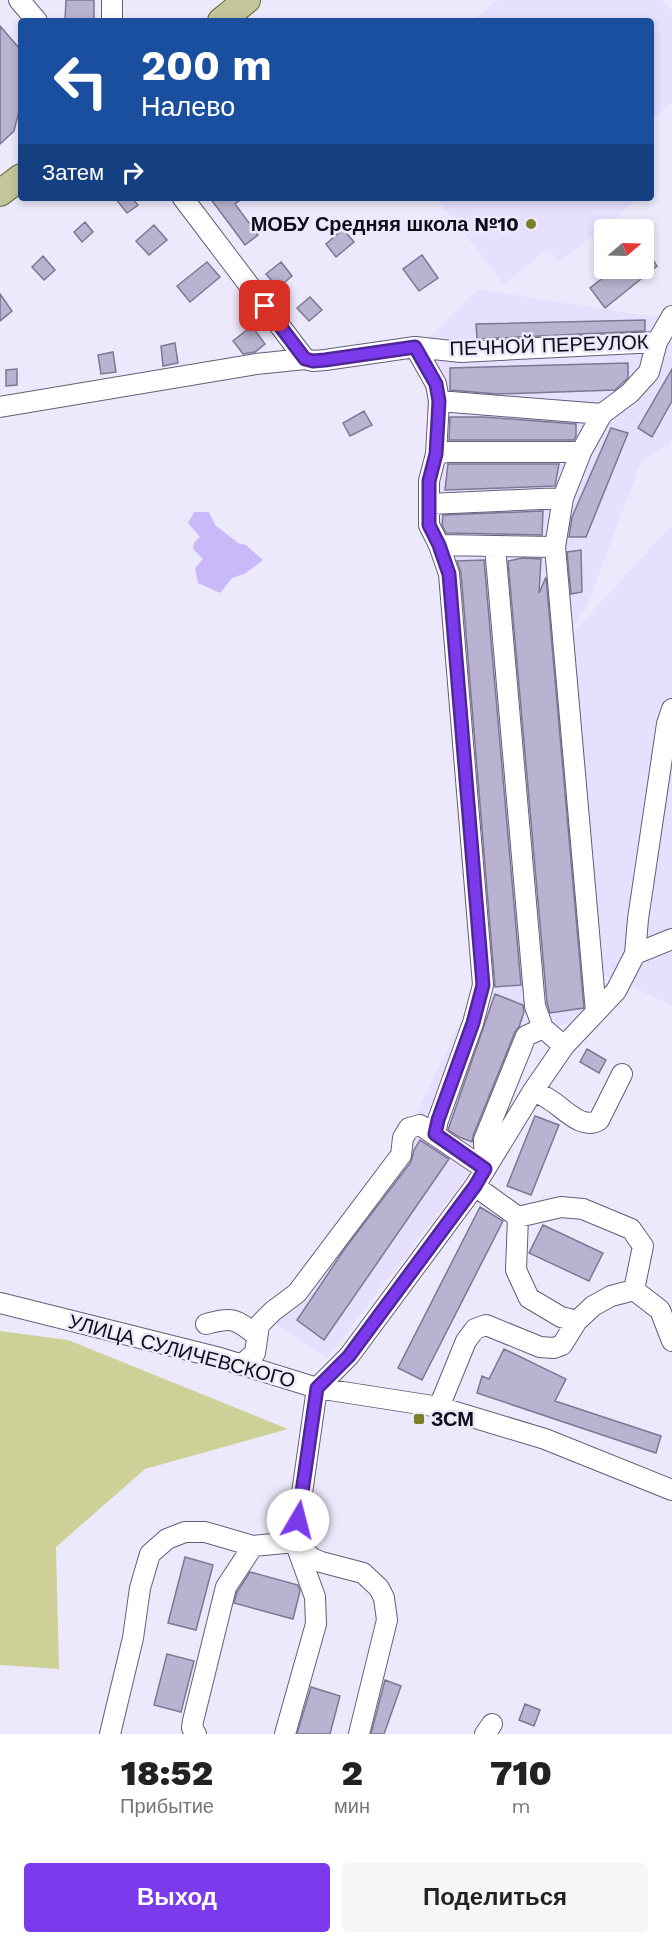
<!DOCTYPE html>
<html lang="ru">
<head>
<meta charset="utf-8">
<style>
	:root { --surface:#fff; --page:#f6f6f6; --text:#222; --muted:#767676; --accent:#7c3aed }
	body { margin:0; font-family:"Work Sans",sans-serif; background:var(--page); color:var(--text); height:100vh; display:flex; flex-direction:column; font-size:22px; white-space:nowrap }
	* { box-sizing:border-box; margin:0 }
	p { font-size:20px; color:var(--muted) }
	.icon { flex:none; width:33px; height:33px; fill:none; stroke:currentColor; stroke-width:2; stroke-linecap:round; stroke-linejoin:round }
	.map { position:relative; height:1734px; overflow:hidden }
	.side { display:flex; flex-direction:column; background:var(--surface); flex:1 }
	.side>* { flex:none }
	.guide { position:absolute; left:18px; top:18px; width:636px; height:183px; border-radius:6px; box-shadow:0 3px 9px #0003; background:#1a4fa0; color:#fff; overflow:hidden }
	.needle { width:39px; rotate:71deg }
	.controls { position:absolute; left:594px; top:219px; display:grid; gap:12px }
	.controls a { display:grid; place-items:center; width:60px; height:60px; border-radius:6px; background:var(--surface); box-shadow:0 3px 9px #0003; font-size:30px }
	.pin { position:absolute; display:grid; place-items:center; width:51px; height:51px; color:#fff; margin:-26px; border-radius:12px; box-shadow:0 3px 9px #0006 }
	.me { position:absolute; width:66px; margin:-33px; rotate:8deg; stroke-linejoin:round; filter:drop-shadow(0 0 4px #0008) }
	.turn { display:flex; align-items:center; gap:21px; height:126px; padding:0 24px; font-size:27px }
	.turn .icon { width:78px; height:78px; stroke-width:2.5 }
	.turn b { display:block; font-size:42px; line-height:51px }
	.then { display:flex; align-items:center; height:57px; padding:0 24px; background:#0003; gap:12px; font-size:22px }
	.eta { display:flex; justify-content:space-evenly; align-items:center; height:102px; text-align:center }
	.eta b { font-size:36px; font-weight:800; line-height:42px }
	.cta { display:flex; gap:12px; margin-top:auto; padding:12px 24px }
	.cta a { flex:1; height:69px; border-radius:6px; background:var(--accent); color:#fff; font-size:24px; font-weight:800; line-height:69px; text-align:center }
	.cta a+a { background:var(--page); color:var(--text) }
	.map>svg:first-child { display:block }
	.built { fill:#e6dffe }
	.green { fill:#ced197 }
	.water { fill:#cab9f9 }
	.building { fill:#b9b2d0; stroke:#7e7793; stroke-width:1.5 }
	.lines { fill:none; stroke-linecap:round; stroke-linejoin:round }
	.minor-casing { stroke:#645d78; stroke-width:22 }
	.major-casing { stroke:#6a6b40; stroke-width:28 }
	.minor { stroke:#fff; stroke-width:20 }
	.major { stroke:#c3c59a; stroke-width:26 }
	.route-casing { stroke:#51269a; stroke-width:15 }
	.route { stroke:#7c3aed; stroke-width:10 }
	.poi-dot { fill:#7d7f28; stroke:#ede9fc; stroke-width:2 }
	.labels { text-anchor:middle; stroke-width:5; stroke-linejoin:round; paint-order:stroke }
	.poi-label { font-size:20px; font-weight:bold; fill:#0f0d17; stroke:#ede9fc; text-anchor:end }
	.street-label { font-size:20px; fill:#0f0d17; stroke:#ede9fc }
</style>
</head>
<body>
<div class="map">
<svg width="672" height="1734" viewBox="0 0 672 1734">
	<rect width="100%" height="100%" fill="#ede9fc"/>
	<!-- built -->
	<path class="built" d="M498 0H662L672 12V103L651 120V21H472Z
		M436 198H635L637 200 559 262 548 249 504 284Z
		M478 289 641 315 672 317V438L668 446 642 459 588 604 566 640 672 525V1006L639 990 600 974 590 1018 532 1034 473 1168 327 1358 272 1322 414 1119 479 982 421 346Z"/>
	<!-- green -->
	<path class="green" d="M0 1331 68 1340 288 1429 145 1469 56 1547 59 1669 0 1665Z"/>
	<!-- water -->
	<path class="water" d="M194 512H209L215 525 238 543 246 545 263 560 244 574 232 578 220 593 198 583 195 568 203 559 193 549 194 543 200 537 188 523Z"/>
	<!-- building -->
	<path class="building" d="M66 0H94V21L65 20Z
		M0 26 20 49 19 111 14 131 0 144Z
		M115 198H132L138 205 127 213Z
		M210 198H243L235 204 258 235 245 245Z
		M85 222 93 232 82 242 74 232Z
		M154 225 167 240 149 255 136 241Z
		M343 229 354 242 336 257 326 244Z
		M644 246 657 266 605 308 590 288 616 268H644Z
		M422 255 438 278 419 291 403 269Z
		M43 256 55 270 44 280 32 267Z
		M207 262 220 277 190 302 177 286Z
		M281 262 292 276 278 288 266 274Z
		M0 294 12 311 0 321Z
		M310 297 322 310 309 321 297 308Z
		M645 320V331L477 339 476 324Z
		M252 326 265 344 255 352 243 354 233 341Z
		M175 343 178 363 163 366 161 346Z
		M113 352 116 372 101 374 98 355Z
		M628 363V378L615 390 497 394 450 390V368Z
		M17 369V385L6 386V370Z
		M672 369V401L652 437 638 428Z
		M364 411 372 425 350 436 343 423Z
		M450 417H484L576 424V436L574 440H449Z
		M611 428 628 433 586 537H569L572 517Z
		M448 464H559L555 486 445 490Z
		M543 511 542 535 446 533 442 525 443 515Z
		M581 550 582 592 571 594 567 552Z
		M523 558 541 559 539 593 546 577 584 1008 550 1013 547 1003 508 561Z
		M484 560 521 985 495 987 461 573 457 561Z
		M495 994 523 1005 524 1012 519 1027 515 1032 473 1136 472 1142 459 1137 448 1130Z
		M587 1049 606 1060 599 1073 580 1062Z
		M535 1116 559 1125 531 1195 507 1186Z
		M420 1140 449 1159 324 1340 297 1320 346 1247 411 1162 414 1150Z
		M480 1207 503 1221 422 1380 398 1368Z
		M543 1225 603 1253 589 1281 529 1253Z
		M504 1349 566 1379 555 1401 661 1436 656 1453 477 1393 482 1376 489 1379Z
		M185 1557 213 1565 196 1630 168 1623Z
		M250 1572 298 1585 300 1591 293 1619 234 1603 237 1592Z
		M167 1654 194 1661 181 1712 154 1705Z
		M385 1680 401 1686 384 1734H371Z
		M311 1687 340 1696 330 1734H297Z
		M525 1704 540 1710 534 1726 519 1720Z"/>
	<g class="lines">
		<!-- minor casing -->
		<g class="minor-casing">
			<path id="minor" d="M19 0 37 21
				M112 21V0
				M183 198 305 359
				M415 347 436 384 439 401 436 454 429 481V525L439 545 449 574 483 985 473 1023 438 1120 435 1134
				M439 401 602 414
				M0 407 256 364 305 359 313 361 325 360 415 347 461 352 657 342 672 316
				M436 454 448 452H581
				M429 504 563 498
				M439 545 555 547
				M495 547 535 1006 543 1028 564 1046
				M635 954 638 919 667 724 672 709
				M596 1012 555 547 563 498 581 452 602 414 630 393 649 372 657 342
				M533 1091C539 1094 545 1096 550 1100 564 1108 582 1131 599 1120L622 1074
				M485 1169 484 1140 526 1036 543 1028
				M475 1186 518 1217
				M0 1303 220 1358 317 1388 439 1407 545 1439 672 1490
				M577 1321 561 1317 529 1298 516 1270 518 1217 561 1207 583 1209 631 1229 643 1246 634 1290
				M206 1324C232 1317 235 1318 256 1335
				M241 1365 255 1353 259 1325 273 1311 297 1293 401 1155 403 1138 409 1128 420 1125 485 1169
				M439 1407 466 1341 475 1329 486 1325 540 1347 554 1348 562 1345 577 1321 593 1306 611 1296 634 1290 660 1310 672 1341
				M295 1543 312 1558 321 1562 363 1573 379 1588 384 1598 387 1620 359 1734
				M110 1734 133 1638 140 1588 150 1554 167 1539 185 1532H205L253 1546 295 1542
				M196 1734 192 1728 193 1721 226 1587 253 1546
				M285 1734 316 1624 315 1597 295 1542 317 1388 349 1356 475 1186 533 1091 564 1046 616 991 635 954 672 939
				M485 1734 492 1724"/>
		</g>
		<!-- major casing -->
		<g class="major-casing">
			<path id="major" d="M221 21 247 0
				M0 193 21 177"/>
		</g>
		<!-- minor -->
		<use href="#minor" class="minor"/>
		<!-- major -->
		<use href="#major" class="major"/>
	</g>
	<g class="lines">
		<!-- route casing -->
		<g class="route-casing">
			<path id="route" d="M265 306 305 359 313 361 325 360 415 347 436 384 439 401 436 454 429 481V525L439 545 449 574 483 985 473 1023 438 1120 435 1134 485 1169 475 1186 349 1356 317 1388 298 1520"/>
		</g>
		<!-- route -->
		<use href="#route" class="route"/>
	</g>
	<!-- markers -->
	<g class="poi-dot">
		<circle cx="531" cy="224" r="6"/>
		<rect x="413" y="1413" width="12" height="12" rx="3"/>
	</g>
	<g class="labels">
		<!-- poi labels -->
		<g class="poi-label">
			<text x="519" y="231">МОБУ Средняя школа №10</text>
			<text x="431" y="1426" text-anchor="start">ЗСМ</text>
		</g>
		<!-- street labels -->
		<g class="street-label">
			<text transform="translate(549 345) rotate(-2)" y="7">ПЕЧНОЙ ПЕРЕУЛОК</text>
			<text transform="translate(182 1351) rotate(15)" y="7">УЛИЦА СУЛИЧЕВСКОГО</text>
		</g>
	</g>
</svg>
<div class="controls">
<a><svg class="needle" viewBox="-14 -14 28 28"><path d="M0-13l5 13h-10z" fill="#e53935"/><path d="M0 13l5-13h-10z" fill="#767676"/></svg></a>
</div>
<div class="pin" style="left:265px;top:306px;background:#d93025"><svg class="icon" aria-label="arrive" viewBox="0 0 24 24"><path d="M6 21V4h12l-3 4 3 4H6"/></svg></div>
<svg class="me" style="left:298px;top:1520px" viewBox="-20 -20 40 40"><circle r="19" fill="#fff"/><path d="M0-13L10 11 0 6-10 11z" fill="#7c3aed"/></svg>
<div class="guide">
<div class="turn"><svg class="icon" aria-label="left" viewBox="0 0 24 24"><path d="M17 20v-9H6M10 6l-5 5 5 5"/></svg><div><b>200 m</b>Налево</div></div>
<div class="then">Затем<svg class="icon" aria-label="right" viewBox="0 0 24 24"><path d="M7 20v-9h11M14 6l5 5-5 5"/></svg></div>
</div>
</div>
<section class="side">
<div class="eta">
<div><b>18:52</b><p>Прибытие</p></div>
<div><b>2</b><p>мин</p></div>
<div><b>710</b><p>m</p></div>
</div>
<div class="cta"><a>Выход</a><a>Поделиться</a></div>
</section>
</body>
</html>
